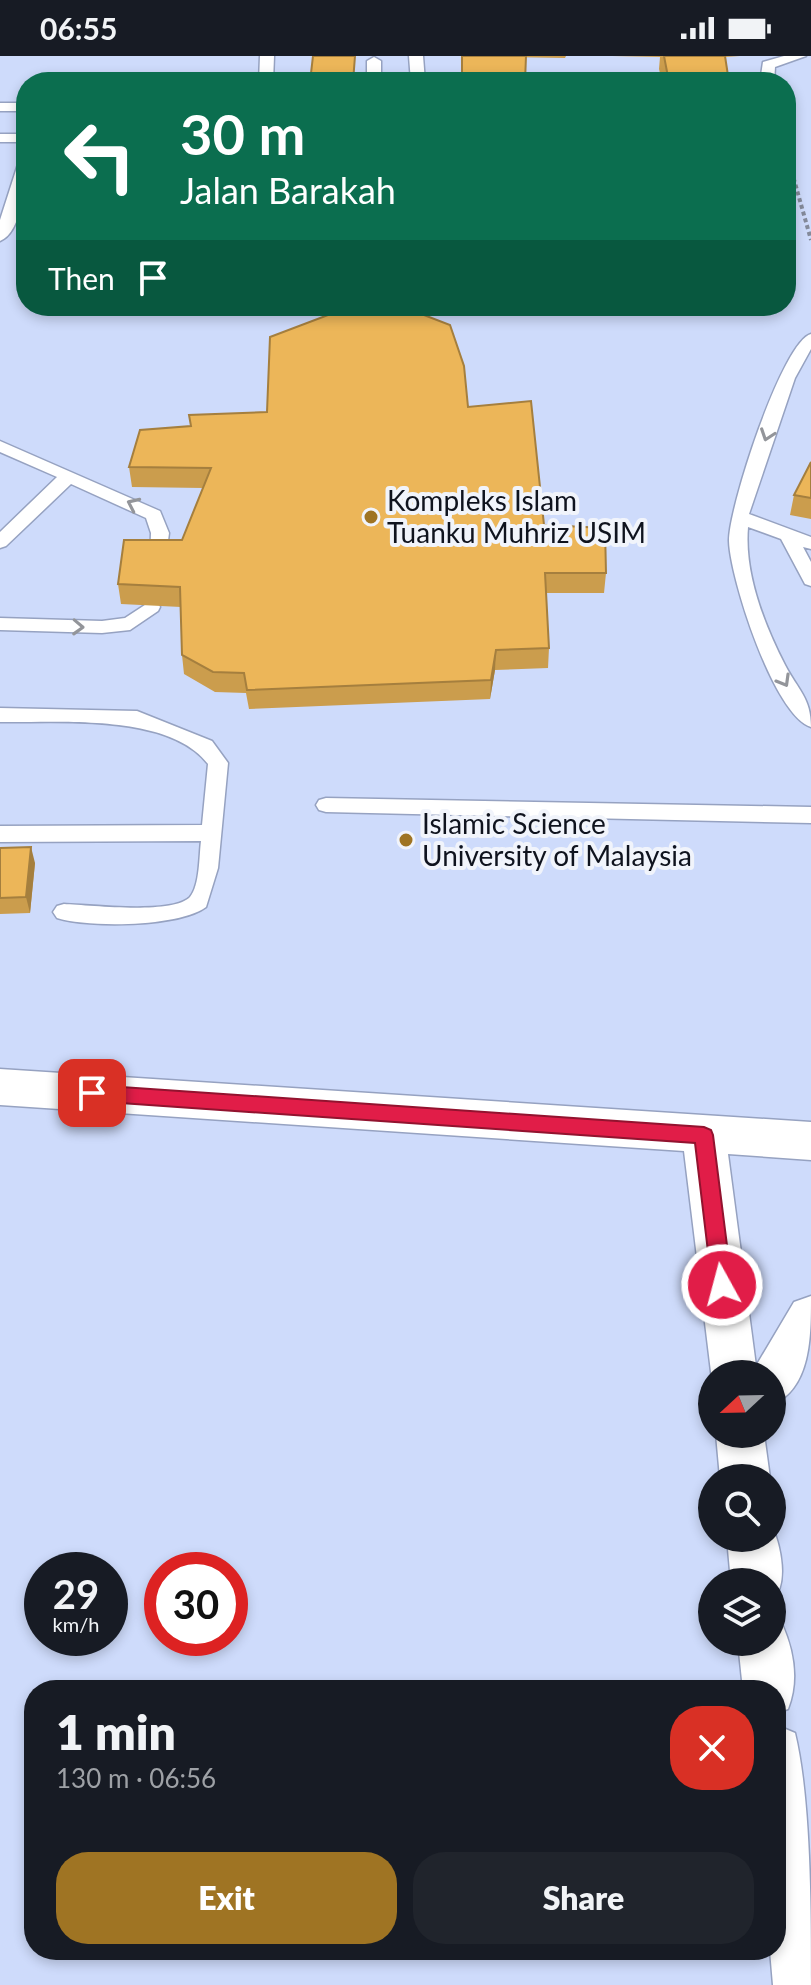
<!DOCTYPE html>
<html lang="en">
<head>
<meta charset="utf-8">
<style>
	:root { --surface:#171b24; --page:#20242c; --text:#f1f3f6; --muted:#9ea1a6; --accent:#9f7423 }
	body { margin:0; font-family:Lato,sans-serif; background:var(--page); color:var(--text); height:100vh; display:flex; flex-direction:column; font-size:30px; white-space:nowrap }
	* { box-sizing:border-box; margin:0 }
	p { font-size:26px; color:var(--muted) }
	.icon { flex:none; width:44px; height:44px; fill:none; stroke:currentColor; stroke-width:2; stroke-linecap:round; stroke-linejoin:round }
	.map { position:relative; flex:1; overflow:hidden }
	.panel { position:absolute; left:24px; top:1624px; width:762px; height:280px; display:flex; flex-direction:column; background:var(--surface); border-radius:32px; box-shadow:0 4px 12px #0003 }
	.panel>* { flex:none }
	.top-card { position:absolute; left:16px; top:16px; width:780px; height:244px; border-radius:32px; box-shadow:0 4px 12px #0003; background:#0b6e4f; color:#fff; overflow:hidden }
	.needle { width:52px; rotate:248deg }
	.buttons { position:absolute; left:698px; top:1304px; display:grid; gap:16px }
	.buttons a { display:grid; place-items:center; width:88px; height:88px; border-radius:50%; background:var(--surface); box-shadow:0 4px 12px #0003; font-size:40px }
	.speed { position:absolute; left:24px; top:1496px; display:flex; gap:16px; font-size:40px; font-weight:700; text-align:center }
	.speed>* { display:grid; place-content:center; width:104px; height:104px; border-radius:50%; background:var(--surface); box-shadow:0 4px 12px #0003; line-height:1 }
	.speed small { font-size:20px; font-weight:400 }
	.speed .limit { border:12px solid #d22; background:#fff; color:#111 }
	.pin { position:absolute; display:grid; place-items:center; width:68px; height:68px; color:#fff; margin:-34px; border-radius:16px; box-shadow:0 4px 12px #0006 }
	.me { position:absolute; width:88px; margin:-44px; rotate:353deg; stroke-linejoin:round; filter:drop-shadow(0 0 6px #0008) }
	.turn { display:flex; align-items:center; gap:28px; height:168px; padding:0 32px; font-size:36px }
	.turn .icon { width:104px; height:104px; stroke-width:2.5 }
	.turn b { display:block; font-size:56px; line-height:68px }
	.then { display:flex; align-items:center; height:76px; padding:0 32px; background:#0003; gap:16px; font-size:30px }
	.round { display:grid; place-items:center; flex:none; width:84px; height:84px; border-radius:32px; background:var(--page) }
	.head { display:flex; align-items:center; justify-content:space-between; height:136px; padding:0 32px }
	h1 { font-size:48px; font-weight:800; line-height:60px }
	.primary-button { display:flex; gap:16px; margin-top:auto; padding:16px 32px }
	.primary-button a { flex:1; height:92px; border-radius:32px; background:var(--accent); color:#fff; font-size:32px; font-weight:800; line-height:92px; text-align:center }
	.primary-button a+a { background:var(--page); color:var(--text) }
	.status { display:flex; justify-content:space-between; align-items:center; height:56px; padding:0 40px; background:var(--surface); direction:ltr }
	.status svg { height:22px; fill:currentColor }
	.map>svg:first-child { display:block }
	.built { fill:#cedbfb; fill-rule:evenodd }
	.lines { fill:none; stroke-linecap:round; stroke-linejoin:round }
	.lane-casing { stroke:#96a2c1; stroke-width:3 }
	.street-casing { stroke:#96a2c1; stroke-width:3 }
	.path { stroke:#848a9a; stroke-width:4; stroke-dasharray:4 3; stroke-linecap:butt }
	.lane { fill:#fff; fill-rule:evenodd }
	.street { fill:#fff; fill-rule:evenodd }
	.wall { fill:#cb9d4d }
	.shaded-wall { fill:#a57f3e }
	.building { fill:#ecb659; stroke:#a57f3e; stroke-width:2 }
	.oneway { stroke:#93959a }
	.route { fill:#e11d48; stroke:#92132f; stroke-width:2 }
	.poi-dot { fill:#9f7423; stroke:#f1f4fb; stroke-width:3 }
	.labels { text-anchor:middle; stroke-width:8; stroke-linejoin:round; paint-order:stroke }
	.poi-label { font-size:28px; fill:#0f131e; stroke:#f1f4fb; text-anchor:start }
</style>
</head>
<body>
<div class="status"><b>06:55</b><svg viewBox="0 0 49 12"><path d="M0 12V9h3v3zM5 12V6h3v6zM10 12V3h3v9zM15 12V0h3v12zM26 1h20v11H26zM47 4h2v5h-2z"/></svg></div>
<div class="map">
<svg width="811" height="1929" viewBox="0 0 811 1929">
	<rect width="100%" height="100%" fill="#dfe7fb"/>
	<!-- built -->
	<path class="built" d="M0 0H811V1929H0ZM26 26H786V250H26ZM712 1318H772V1378H712ZM712 1422H772V1482H712ZM42 1514H110V1582H42ZM162 1514H230V1582H162ZM712 1526H772V1586H712ZM34 1634H776V1894H34Z"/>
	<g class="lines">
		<!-- lane casing -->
		<g class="lane-casing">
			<path id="lane" d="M260 0H274L273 26H259Z
				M409 0H423L425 26H411Z
				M784 0H806L775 11 774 26H760L763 6Z
				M374 1 381 5V26H367V5Z
				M0 47H26V55H0Z
				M0 78H26V86H0Z
				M26 101C26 122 23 176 0 185V164L19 105Z
				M811 278V293L795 322 749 458 811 481V493L803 491 811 506V530L805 528 781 483 748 471C744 518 764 568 785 609 798 634 811 642 811 671 774 660 730 522 729 485 728 454 782 286 811 278Z
				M0 385 160 455 169 477 165 508 159 510 150 504 151 477 146 462 71 428 6 490 0 492V476L57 421 0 396Z
				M151 545 158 547 160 551 158 555 130 574 102 577 0 574V562L102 565 125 562Z
				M0 652 137 655 212 685 228 707 218 812 206 851C179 871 89 872 57 862L53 856 57 850 64 848C89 849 173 859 190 841 200 829 199 800 201 785L0 786V770L202 769 208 708C169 657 59 667 0 666Z
				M326 742 811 751V767L326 756 319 754 316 749 319 744Z"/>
		</g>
		<!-- street casing -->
		<g class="street-casing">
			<path id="street" d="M0 1013 811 1066V1104L728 1098 756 1310 794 1246 811 1240C811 1281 811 1332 772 1349V1318H712V1324L684 1095 0 1049Z
				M716 1378H764L770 1422H720Z
				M772 1470C781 1491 789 1528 772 1545V1526H731L727 1482H772Z
				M772 1563 782 1568C794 1595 799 1625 788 1653L776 1657V1634H743L738 1586H772Z
				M776 1669 795 1677C811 1743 811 1856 811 1929H773L770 1894H776Z"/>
		</g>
		<!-- path -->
		<path class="path" d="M786 95 811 184
			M354 262 360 250"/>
		<!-- lane -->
		<use href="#lane" class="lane"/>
		<!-- street -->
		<use href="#street" class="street"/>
	</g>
	<!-- wall -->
	<path class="wall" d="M462 0H566L565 2Z
		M612 0H740L725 1 729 26H662L659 13 660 1Z
		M468 351 544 469 606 517 604 537H546L549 592 548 612 495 614 490 643 249 653 246 637 215 636 184 618 182 599 181 551 121 548 118 528 182 484 203 432 132 431 129 411Z
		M811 406V463L790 459 794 439Z
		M0 792 35 807 30 857 0 858Z"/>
	<!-- shaded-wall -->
	<path class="shaded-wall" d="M496 594 495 614 490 643 491 624Z
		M31 791 35 807 30 857 26 841Z"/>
	<!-- building -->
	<path class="building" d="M313 0H355L353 26H310Z
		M462 0H526L525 26H462Z
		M664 0H725L729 26H669Z
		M411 254 450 269 464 310 468 351 531 345 544 469 605 472 606 517H545L549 592 496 594 491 624 247 634 244 617 213 616 182 599 180 531 118 528 124 484H182L211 412 129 411 140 374 191 370 189 359 267 356 270 281 328 259Z
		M811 406V442L794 439Z
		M31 791 26 841 0 842V792Z"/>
	<!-- one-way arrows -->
	<defs><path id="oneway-chevron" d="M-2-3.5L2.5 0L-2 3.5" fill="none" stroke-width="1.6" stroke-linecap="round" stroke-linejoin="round" transform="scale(2)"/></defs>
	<g class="oneway">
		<use href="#oneway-chevron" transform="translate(767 379) rotate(109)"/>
		<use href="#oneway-chevron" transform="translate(133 448) rotate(-155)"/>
		<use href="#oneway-chevron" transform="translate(78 571) rotate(2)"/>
		<use href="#oneway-chevron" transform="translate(784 625) rotate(60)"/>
	</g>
	<!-- route -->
	<path class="route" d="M92 1029 704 1071 711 1074 713 1079 732 1229 729 1235 722 1238 715 1235 712 1229 695 1087 92 1045 85 1042 82 1037 85 1032Z"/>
	<!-- markers -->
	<g class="poi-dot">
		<circle cx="371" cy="461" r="8"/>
		<circle cx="406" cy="784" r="8"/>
	</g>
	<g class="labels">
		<!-- poi labels -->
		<g class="poi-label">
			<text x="387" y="455">Kompleks Islam<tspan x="387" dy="32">Tuanku Muhriz USIM</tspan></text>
			<text x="422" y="778">Islamic Science<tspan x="422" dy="32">University of Malaysia</tspan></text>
		</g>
	</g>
</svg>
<div class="buttons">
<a><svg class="needle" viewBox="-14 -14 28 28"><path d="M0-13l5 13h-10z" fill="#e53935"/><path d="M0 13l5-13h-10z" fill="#9ea1a6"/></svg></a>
<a><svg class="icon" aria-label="search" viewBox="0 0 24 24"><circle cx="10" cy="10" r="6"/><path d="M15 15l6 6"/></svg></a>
<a><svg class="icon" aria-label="layers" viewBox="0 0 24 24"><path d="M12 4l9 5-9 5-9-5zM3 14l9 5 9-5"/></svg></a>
</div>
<div class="speed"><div>29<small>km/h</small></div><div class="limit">30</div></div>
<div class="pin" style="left:92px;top:1037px;background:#d93025"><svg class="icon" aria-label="arrive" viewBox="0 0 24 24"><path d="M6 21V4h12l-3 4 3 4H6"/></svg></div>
<svg class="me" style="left:722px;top:1229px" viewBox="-20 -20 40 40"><circle r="17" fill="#e11d48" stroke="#fff" stroke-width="3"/><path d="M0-11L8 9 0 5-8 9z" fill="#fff"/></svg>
<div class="top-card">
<div class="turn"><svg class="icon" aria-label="left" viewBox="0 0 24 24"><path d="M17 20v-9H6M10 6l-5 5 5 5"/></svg><div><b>30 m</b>Jalan Barakah</div></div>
<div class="then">Then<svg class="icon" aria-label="arrive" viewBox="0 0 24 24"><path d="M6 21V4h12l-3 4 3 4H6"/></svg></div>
</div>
<section class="panel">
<div class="head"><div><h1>1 min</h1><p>130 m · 06:56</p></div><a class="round" style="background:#d93025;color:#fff"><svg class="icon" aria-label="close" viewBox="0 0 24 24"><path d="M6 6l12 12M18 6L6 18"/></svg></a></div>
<div class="primary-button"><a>Exit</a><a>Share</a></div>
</section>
</div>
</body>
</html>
